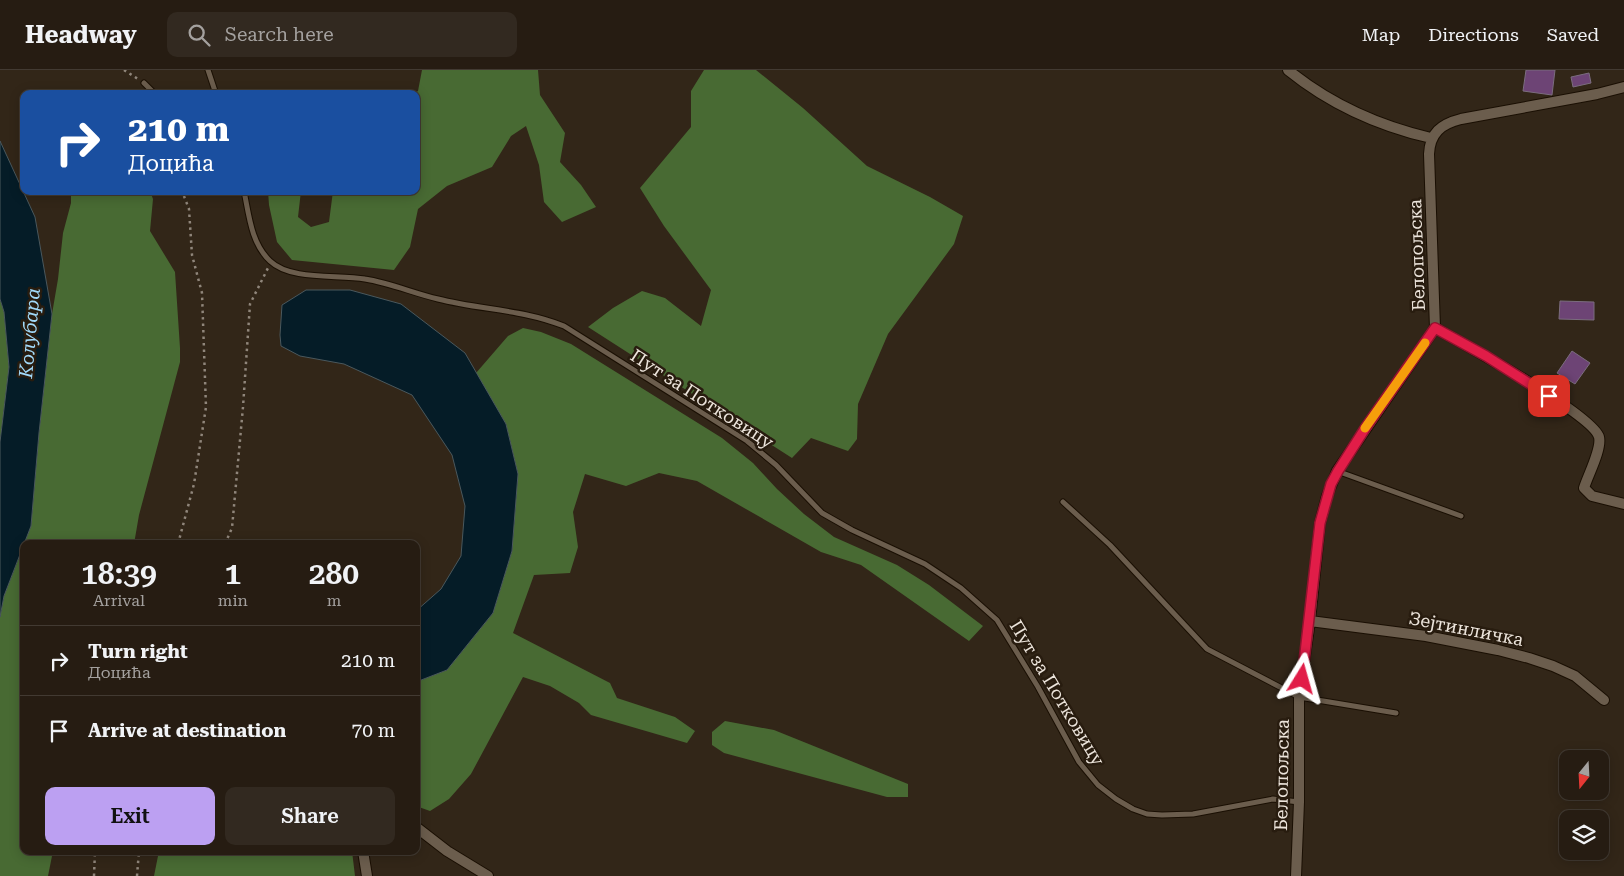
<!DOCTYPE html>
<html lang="en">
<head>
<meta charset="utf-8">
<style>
	:root { --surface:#261c12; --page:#322920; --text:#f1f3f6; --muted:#a4a19f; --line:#423a32; --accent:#bca0f2 }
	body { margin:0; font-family:"Roboto Serif",serif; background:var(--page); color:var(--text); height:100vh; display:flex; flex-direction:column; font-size:19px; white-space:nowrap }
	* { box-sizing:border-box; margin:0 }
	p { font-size:16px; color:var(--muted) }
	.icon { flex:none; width:28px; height:28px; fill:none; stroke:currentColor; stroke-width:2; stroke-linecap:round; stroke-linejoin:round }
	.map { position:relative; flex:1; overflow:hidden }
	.side { position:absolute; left:20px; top:470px; width:400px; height:315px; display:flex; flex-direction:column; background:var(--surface); border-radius:10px; box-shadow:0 2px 12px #0003,0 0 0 1px var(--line) }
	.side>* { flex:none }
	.top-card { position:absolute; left:20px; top:20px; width:400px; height:105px; border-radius:10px; box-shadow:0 2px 12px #0003,0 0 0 1px var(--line); background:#1a4fa0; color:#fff; overflow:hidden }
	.needle { width:32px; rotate:198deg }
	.controls { position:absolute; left:1559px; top:680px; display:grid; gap:10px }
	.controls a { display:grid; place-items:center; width:50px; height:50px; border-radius:10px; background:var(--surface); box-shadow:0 2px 12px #0003,0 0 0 1px var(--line); font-size:25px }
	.pin { position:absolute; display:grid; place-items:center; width:42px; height:42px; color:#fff; margin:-21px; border-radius:10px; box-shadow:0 2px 8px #0006 }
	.me { position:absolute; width:55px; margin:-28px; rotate:8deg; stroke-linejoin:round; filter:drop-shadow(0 0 4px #0008) }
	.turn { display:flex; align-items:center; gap:18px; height:105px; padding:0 25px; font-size:22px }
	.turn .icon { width:65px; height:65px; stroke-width:2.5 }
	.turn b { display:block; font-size:35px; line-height:42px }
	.eta { display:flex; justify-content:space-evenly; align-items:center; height:85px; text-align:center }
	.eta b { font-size:30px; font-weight:600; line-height:35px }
	.cta { display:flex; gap:10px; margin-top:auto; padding:10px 25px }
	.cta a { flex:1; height:58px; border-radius:10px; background:var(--accent); color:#111; font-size:20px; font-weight:600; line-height:58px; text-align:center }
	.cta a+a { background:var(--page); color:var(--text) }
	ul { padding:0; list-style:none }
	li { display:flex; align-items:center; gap:15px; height:70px; padding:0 25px; border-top:1px solid var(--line) }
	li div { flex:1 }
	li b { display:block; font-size:19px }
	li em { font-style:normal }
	header { display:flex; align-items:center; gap:30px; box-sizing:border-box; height:70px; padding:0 25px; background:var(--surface); border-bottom:1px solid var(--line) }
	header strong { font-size:24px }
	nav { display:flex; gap:28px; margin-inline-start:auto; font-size:18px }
	.search { width:350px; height:45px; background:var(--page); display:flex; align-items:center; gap:12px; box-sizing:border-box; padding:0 18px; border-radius:10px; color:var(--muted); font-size:19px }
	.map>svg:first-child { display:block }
	.forest { fill:#486a33 }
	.water { fill:#051c27; stroke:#4a585d }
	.building { fill:#6d4475; stroke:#7b6d7e }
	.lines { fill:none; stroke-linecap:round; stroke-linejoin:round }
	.lane-casing { stroke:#1a0f03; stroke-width:7 }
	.street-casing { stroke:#1a0f03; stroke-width:12 }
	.path { stroke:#90867b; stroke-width:2.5; stroke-dasharray:2.5 4; stroke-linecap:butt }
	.lane { stroke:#6b5d4d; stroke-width:5 }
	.street { stroke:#6b5d4d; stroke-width:10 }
	.route-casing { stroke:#92132f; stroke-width:12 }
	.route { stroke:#e11d48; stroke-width:9 }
	.slow { stroke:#f59e0b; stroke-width:9 }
	.labels { text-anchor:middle; stroke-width:5; stroke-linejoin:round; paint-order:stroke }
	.street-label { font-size:18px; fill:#ece4db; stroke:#281c0f }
	.water-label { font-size:19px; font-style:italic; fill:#a1d9f9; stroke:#281c0f }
</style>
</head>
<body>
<header>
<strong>Headway</strong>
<div class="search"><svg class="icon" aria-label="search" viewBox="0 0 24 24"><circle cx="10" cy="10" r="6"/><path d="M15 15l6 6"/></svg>Search here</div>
<nav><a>Map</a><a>Directions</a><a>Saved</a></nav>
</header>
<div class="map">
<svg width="1624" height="806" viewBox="0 0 1624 806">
	<rect width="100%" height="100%" fill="#322618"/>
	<!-- forest -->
	<path class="forest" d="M422 0H538L540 25 565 63 560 92 581 115 596 137 562 152 544 132 539 95 526 56 511 66 492 97 447 116 418 139 410 177 394 200 292 190 277 172 269 135 268 121H301L298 147 311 157 329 152 333 121H416V24H413L418 21Z
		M704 0H756L803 38 867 96 930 127 963 146 954 174 888 264 858 334 857 369 848 381 811 368 792 388 588 257 613 238 642 221 665 228 701 256 711 220 664 156 640 118 691 57V21Z
		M71 121H150L153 129 150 161 175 202 180 278V292L139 445 134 474H24L31 456 39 363 52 244 58 209 63 163 71 133Z
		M0 229 4 242 9 297 0 372Z
		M523 258 541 262 571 274 722 368 753 393 777 419 804 444 834 467 897 495 929 515 983 556 969 571 861 495 821 482 697 411 659 403 626 416 585 404 573 442 578 477 570 503 534 505 513 563 610 613 617 628 675 647 695 661 687 673 591 645 579 633 550 616 523 607 471 704 449 729 430 741 416 736V612L447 600 493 543 512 481 518 404 506 354 476 303 508 266Z
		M24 475V781H53L48 806H0V547L4 526Z
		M725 651 774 660 908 714V727H887L724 683 712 675V662Z
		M159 781H352L355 806H154Z"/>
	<!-- water -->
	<path class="water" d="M0 71 35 147 52 244 39 363 31 456 4 526 0 547V372L9 297 4 242 0 229Z
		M306 220H350L401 234 465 283 506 354 518 404 512 481 493 543 447 600 416 612V541L441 519 461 486 465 436 452 385 412 325 344 294 300 286 281 276 280 265 282 235Z"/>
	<!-- building -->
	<path class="building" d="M1526 0H1555L1552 25 1523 21Z
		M1589 3 1591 13 1573 17 1571 7Z
		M1560 231 1594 232V250L1559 249Z
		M1572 281 1590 293 1575 314 1557 303Z"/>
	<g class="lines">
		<!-- lane casing -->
		<g class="lane-casing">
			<path id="lane" d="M208 0 216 24
				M144 13 155 24
				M244 121C249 145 251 173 270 191 291 211 338 204 365 209 390 213 413 223 438 229 481 240 521 239 564 256L747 371 776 395 822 443 852 460 925 494 961 518 997 550 1038 617 1079 692 1098 715 1116 729 1133 739 1147 744 1162 745 1193 744 1273 729 1299 732
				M1337 401 1461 446
				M1063 432 1110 475 1207 579 1299 627 1396 643"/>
		</g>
		<!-- street casing -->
		<g class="street-casing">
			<path id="street" d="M1288 0C1330 34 1379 56 1431 68
				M1435 258C1461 272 1593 345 1599 367 1602 379 1588 405 1584 418L1592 426 1624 434
				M1310 551 1426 566 1498 580 1529 588 1553 596 1575 606 1604 630
				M416 757 447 781 488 806
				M363 781 367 806
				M1296 806 1299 732V627L1310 551 1320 453 1327 426 1337 401 1435 258 1429 84C1430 63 1441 54 1461 49L1597 24 1624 17"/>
		</g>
		<!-- path -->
		<path class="path" d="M124 0 138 9
			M178 474 194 414 206 337 202 223 192 185 189 139 182 121
			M225 474 232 458 243 337 250 234 268 198
			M94 806 95 781
			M137 806 139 781"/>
		<!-- lane -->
		<use href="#lane" class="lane"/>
		<!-- street -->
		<use href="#street" class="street"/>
	</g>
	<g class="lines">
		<!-- route casing -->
		<g class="route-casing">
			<path id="route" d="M1302 609 1320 453 1331 414 1338 401 1366 357 1435 258 1486 286 1549 326"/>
		</g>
		<!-- route -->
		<use href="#route" class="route"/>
		<!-- slow -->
		<path class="slow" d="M1365 358 1425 273"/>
	</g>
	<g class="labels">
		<!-- street labels -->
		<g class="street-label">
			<text transform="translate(1417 185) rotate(-92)" y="6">Белопољска</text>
			<text transform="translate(702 329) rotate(33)" y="6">Пут за Потковицу</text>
			<text transform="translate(1466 559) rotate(11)" y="6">Зејтинличка</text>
			<text transform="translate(1057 623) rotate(59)" y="6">Пут за Потковицу</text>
			<text transform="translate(1282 705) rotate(-89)" y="6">Белопољска</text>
		</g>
		<!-- water labels -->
		<g class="water-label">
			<text transform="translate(29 263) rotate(-85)" y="7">Колубара</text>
		</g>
	</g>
</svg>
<div class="controls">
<a><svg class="needle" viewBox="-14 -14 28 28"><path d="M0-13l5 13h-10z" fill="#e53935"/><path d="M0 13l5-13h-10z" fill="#a4a19f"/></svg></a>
<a><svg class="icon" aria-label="layers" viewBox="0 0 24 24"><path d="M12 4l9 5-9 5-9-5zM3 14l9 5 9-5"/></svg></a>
</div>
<div class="pin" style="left:1549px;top:326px;background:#d93025"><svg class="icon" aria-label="arrive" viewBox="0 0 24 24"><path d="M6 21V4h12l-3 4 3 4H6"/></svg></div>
<svg class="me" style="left:1302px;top:609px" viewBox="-20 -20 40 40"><path d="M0-17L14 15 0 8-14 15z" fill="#e11d48" stroke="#fff" stroke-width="4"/></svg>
<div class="top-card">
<div class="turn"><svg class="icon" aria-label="right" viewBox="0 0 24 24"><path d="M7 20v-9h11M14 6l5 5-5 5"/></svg><div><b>210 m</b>Доцића</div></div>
</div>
<section class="side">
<div class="eta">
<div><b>18:39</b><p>Arrival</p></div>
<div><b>1</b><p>min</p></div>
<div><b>280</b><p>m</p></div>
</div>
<ul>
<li><svg class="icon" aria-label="right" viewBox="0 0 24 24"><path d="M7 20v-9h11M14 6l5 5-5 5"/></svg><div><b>Turn right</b><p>Доцића</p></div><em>210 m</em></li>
<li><svg class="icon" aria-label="arrive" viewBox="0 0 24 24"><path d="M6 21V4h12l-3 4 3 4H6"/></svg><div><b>Arrive at destination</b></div><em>70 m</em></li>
</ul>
<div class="cta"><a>Exit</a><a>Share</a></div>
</section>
</div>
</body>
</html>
